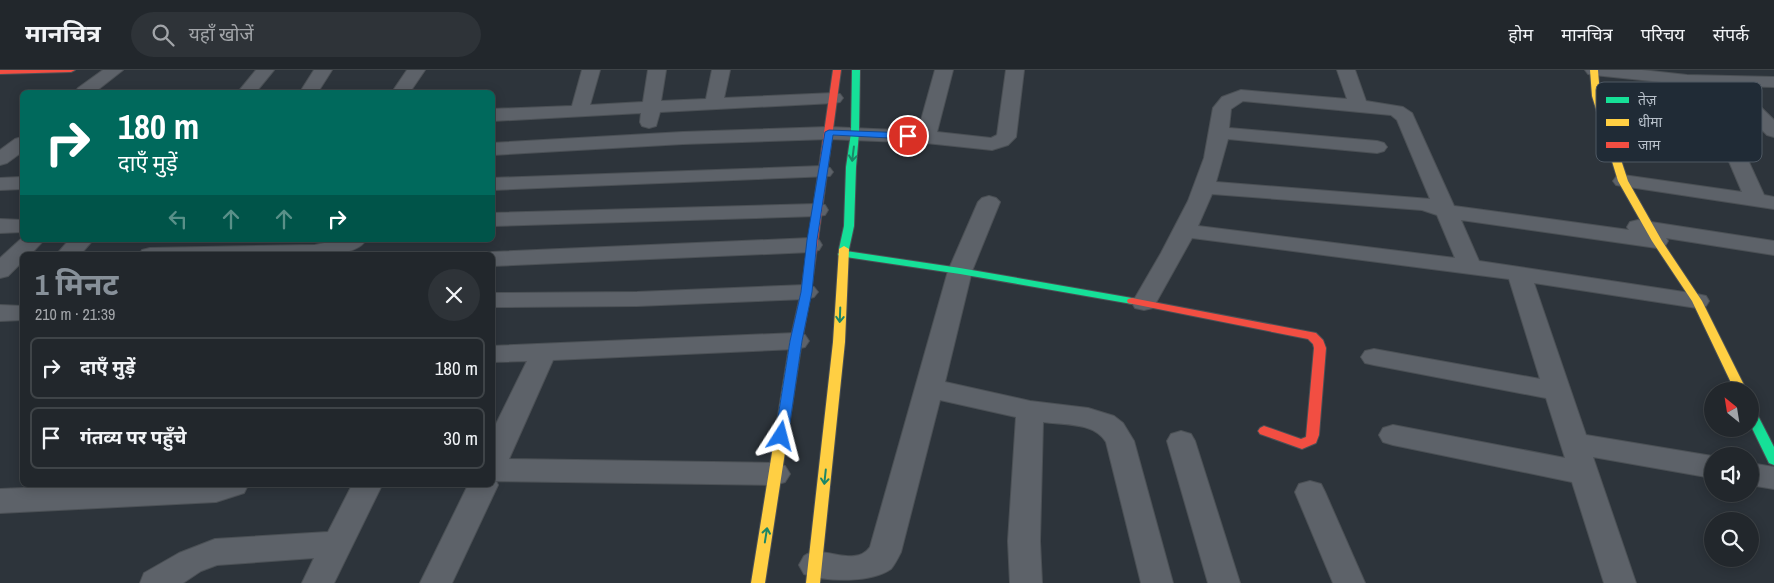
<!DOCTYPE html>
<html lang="hi">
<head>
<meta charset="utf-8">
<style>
	:root { --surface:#22272c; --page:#2e3338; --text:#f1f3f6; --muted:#a2a5a9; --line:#3f4448; --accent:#879099 }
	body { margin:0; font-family:"Archivo Narrow","Noto Sans Devanagari",sans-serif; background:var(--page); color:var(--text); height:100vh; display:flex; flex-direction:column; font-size:19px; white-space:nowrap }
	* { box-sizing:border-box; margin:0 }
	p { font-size:16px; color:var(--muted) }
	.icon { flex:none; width:28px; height:28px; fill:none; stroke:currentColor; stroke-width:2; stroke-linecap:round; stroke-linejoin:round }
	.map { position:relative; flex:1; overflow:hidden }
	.details { position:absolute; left:20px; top:182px; width:475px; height:235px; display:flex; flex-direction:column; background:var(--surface); border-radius:8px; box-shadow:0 2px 12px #0003,0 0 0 1px var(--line) }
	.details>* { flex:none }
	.banner { position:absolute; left:20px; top:20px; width:475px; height:152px; border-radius:8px; box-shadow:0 2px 12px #0003,0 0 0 1px var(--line); background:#00695c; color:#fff; overflow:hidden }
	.needle { width:32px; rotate:330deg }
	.controls { position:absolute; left:1704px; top:312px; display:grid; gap:10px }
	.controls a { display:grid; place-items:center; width:55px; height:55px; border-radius:50%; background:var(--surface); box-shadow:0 2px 12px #0003,0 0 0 1px var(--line); font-size:25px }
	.pin { position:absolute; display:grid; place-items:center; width:42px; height:42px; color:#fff; margin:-21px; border:2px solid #fff; border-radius:50%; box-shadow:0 1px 5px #0007 }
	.me { position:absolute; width:55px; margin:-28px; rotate:9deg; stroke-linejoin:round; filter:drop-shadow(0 0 4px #0008) }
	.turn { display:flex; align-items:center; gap:18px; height:105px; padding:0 15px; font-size:22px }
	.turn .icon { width:65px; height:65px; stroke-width:2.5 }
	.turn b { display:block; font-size:35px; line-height:42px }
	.lanes { display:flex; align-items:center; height:48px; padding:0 15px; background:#0003; justify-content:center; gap:25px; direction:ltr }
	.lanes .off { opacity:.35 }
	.round { display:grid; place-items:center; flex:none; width:52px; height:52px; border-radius:26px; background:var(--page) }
	.overview { display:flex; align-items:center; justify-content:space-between; height:85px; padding:0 15px }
	h1 { font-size:30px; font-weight:700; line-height:38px; color:var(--accent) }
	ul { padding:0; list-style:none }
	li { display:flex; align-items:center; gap:15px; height:62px; margin:0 10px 8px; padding:0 5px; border:2px solid var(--line); border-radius:8px }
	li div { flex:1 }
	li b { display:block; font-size:19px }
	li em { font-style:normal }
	header { display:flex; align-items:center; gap:30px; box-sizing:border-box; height:70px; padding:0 25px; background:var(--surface); border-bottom:1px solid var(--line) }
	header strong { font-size:24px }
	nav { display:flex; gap:28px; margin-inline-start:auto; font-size:18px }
	.search { width:350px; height:45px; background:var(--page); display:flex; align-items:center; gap:12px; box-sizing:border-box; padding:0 18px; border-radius:28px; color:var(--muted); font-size:19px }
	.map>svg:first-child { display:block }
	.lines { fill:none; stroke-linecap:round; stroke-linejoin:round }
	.street-casing { stroke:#4b5055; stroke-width:2 }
	.fast-casing { stroke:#4b5055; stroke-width:2 }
	.slow-casing { stroke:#4b5055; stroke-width:2 }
	.jam-casing { stroke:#4b5055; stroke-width:2 }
	.street { fill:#5d6269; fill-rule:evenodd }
	.fast { fill:#16e098; fill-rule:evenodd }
	.slow { fill:#ffcf43; fill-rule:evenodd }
	.jam { fill:#f24e42; fill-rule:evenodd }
	.oneway { stroke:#1b8667 }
	.route { fill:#1a73e8; stroke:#114b97 }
	.key { fill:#202b36; stroke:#4e5863; stroke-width:1 }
	.key-label { font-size:14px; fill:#b8c1cb }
</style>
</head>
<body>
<header>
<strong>मानचित्र</strong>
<div class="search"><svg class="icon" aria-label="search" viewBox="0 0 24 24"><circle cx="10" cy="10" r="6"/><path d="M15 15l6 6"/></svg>यहाँ खोजें</div>
<nav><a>होम</a><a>मानचित्र</a><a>परिचय</a><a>संपर्क</a></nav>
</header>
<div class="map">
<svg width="1774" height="513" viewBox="0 0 1774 513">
	<rect width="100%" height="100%" fill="#2d343b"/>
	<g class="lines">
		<!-- street casing -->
		<g class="street-casing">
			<path id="street" d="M103 0H123L95 22H75L78 18Z
				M256 0H274L256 22H238Z
				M314 0H332L318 22H300Z
				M407 0H425L410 22H392Z
				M582 0H600L590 35 643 32 648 0H666L661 31 706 29 712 0H730L724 28 834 23 840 24 843 28 840 32 834 33 660 42 656 56 649 58 642 56 640 52 641 43 492 51V39L572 36Z
				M935 0H953L937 62 991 68 997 65 1006 0H1024L1016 67 1008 75 992 80 926 73 829 69 683 74 492 85V73L683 62 829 57 918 61Z
				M1337 0H1355L1366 31 1403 37 1412 43 1454 136 1629 160 1627 157 1630 152 1638 150 1774 171V185L1666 168 1668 171 1665 176 1657 178 1461 150 1479 191 1697 224 1706 226 1709 231 1706 236 1697 238 1534 213 1586 365 1712 386V408L1593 387 1636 513H1604L1572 412 1393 375 1383 372 1379 365 1383 358 1393 355 1565 388 1546 328 1374 295 1365 293 1361 287 1365 281 1374 279 1540 309 1509 209 1192 168 1153 238 1144 240 1135 238 1132 233 1161 183 1188 131 1204 88 1213 38 1222 27 1241 20 1347 29ZM1243 31 1391 45 1397 50 1430 129 1216 112 1228 69 1377 83 1384 81 1387 77 1384 73 1377 71 1229 58 1231 39ZM1212 124 1422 140 1437 145 1455 188 1198 156Z
				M1585 0H1642L1687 5 1774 7V17L1739 16 1774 50V67L1767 65 1719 16H1708L1726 42 1764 125 1774 127V139L1616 115 1613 111 1616 107 1623 105 1742 122 1708 42 1690 15 1594 5 1588 4Z
				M22 67V82L7 93 0 95V80L15 69Z
				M823 96 830 98 833 102 830 106 492 120V108Z
				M22 107V119L0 120V108Z
				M989 126 996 128 1000 132 972 201 945 312 1030 331 1088 338 1114 346 1123 353 1134 371 1173 513H1141L1106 372C1094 352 1064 355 1043 352L1040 471 1042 513H1010L1008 471 1016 347 940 330 901 482C898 488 895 494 891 499 871 513 827 512 804 504L799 495 804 486C807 484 812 482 815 482 834 481 857 495 870 477L948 201 978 132 982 128Z
				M817 134 825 135 828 140 825 145 817 146 492 156V143Z
				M0 149 22 150V162L0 163Z
				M22 168V170H44L30 185H22V192L8 206 0 208V188Z
				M811 168 819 170 822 175 819 180 811 182 492 196V185H483L492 182Z
				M69 170H93L80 185H56Z
				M338 170H366C359 181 344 182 333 185H139L142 180 150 178 315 175Z
				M806 215 814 217 818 222 814 227 806 229 637 236 492 237V223L637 222Z
				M0 235 22 236V250L0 251Z
				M796 263 805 265 809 271 805 277 796 279 553 290 509 389 775 393 785 396 790 404 785 412 775 415 496 411 498 415 452 513H420L468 415H492V362L527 291 492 292V276Z
				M1181 361 1191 364 1195 371 1240 513H1208L1167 371 1171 364Z
				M1750 393 1774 397V419L1750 415Z
				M1310 411 1321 414 1325 422 1365 513H1333L1295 422 1299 414Z
				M96 415H248L244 423 216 432 0 443V419Z
				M352 415H382L334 513H302L314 488 217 495 201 501 183 513H140L144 503 179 483 215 469 328 462Z"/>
		</g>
		<!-- fast casing -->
		<g class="fast-casing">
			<path id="fast" d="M852 0H860L859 63 856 97 854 156 849 179 846 181 960 198 1132 228 1136 229 1137 231 1136 233 1132 234 960 204 839 186 838 184 841 181 839 179 844 156 846 97 851 63Z
				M1750 337 1754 338 1774 377V395L1769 393 1750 354Z"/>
		</g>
		<!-- slow casing -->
		<g class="slow-casing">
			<path id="slow" d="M1590 0H1598L1600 26 1628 111 1662 171 1702 231 1747 321H1735L1692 231 1652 171 1618 111 1592 26Z
				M844 176 849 179 845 272 820 513H806L833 272 839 179Z
				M796 267 802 271 765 513H751L790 271Z"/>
		</g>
		<!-- jam casing -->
		<g class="jam-casing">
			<path id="jam" d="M0 0H75L71 2 0 4Z
				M833 0H841L811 222 802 271 796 275 790 271 801 222Z
				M1132 228 1316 263 1323 270 1326 278 1319 365 1316 373 1302 379 1260 364 1258 361 1260 358 1264 356 1301 369 1306 367 1314 278 1313 274 1308 269 1128 233 1127 231 1128 229Z"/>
		</g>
		<!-- street -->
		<use href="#street" class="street"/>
		<!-- fast -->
		<use href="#fast" class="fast"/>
		<!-- slow -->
		<use href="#slow" class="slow"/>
		<!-- jam -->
		<use href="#jam" class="jam"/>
	</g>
	<!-- one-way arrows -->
	<defs><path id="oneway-shaft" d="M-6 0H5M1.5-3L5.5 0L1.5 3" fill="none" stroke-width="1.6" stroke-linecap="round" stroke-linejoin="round" transform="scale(1.25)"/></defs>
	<g class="oneway">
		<use href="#oneway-shaft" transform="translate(853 84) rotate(97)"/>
		<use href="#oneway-shaft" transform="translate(840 245) rotate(92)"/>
		<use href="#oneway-shaft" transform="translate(825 407) rotate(96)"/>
		<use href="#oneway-shaft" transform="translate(766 465) rotate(-81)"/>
	</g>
	<!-- route -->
	<path class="route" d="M829 60 908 63 913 66 908 69 833 65 817 170 812 222 802 271 788 366 786 369H777L775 366 790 271 801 222 807 170 825 62Z"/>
	<!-- legend -->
	<rect x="1596" y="12" width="166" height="80" rx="8" class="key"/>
	<rect x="1606" y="27" width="23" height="6" fill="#16e098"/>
	<rect x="1606" y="49" width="23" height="7" fill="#ffcf43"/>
	<rect x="1606" y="72" width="23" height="6" fill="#f24e42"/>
	<g class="key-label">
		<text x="1638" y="35">तेज़</text>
		<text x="1638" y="57">धीमा</text>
		<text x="1638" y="80">जाम</text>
	</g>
</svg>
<div class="controls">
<a><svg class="needle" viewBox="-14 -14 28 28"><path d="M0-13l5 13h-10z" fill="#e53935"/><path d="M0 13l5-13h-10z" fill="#a2a5a9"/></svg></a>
<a><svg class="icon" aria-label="sound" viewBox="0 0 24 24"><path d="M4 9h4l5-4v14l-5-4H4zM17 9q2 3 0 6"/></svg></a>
<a><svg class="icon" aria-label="search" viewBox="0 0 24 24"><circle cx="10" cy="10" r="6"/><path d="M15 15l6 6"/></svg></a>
</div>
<div class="pin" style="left:908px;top:66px;background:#d93025"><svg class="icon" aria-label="arrive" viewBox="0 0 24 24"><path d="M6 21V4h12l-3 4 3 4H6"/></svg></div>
<svg class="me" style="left:781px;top:366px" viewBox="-20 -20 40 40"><path d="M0-17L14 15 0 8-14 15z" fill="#1a73e8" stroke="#fff" stroke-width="4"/></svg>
<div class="banner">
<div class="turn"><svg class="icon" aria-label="right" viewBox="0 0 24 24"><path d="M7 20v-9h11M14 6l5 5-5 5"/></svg><div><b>180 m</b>दाएँ मुड़ें</div></div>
<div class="lanes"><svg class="icon off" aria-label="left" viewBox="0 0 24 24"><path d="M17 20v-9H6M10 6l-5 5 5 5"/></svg><svg class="icon off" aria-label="ahead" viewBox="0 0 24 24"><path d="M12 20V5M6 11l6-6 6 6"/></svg><svg class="icon off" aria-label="ahead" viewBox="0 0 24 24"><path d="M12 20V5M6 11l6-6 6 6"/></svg><svg class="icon" aria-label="right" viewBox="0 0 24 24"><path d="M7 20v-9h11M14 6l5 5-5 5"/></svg></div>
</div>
<section class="details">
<div class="overview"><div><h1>1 मिनट</h1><p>210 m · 21:39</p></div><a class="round"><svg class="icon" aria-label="close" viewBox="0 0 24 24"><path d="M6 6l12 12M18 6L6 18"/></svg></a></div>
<ul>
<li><svg class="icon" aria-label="right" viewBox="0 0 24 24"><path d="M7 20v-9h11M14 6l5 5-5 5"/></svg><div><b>दाएँ मुड़ें</b></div><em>180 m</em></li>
<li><svg class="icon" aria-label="arrive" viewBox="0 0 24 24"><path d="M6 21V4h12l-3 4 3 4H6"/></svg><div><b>गंतव्य पर पहुँचे</b></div><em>30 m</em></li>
</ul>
</section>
</div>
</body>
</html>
